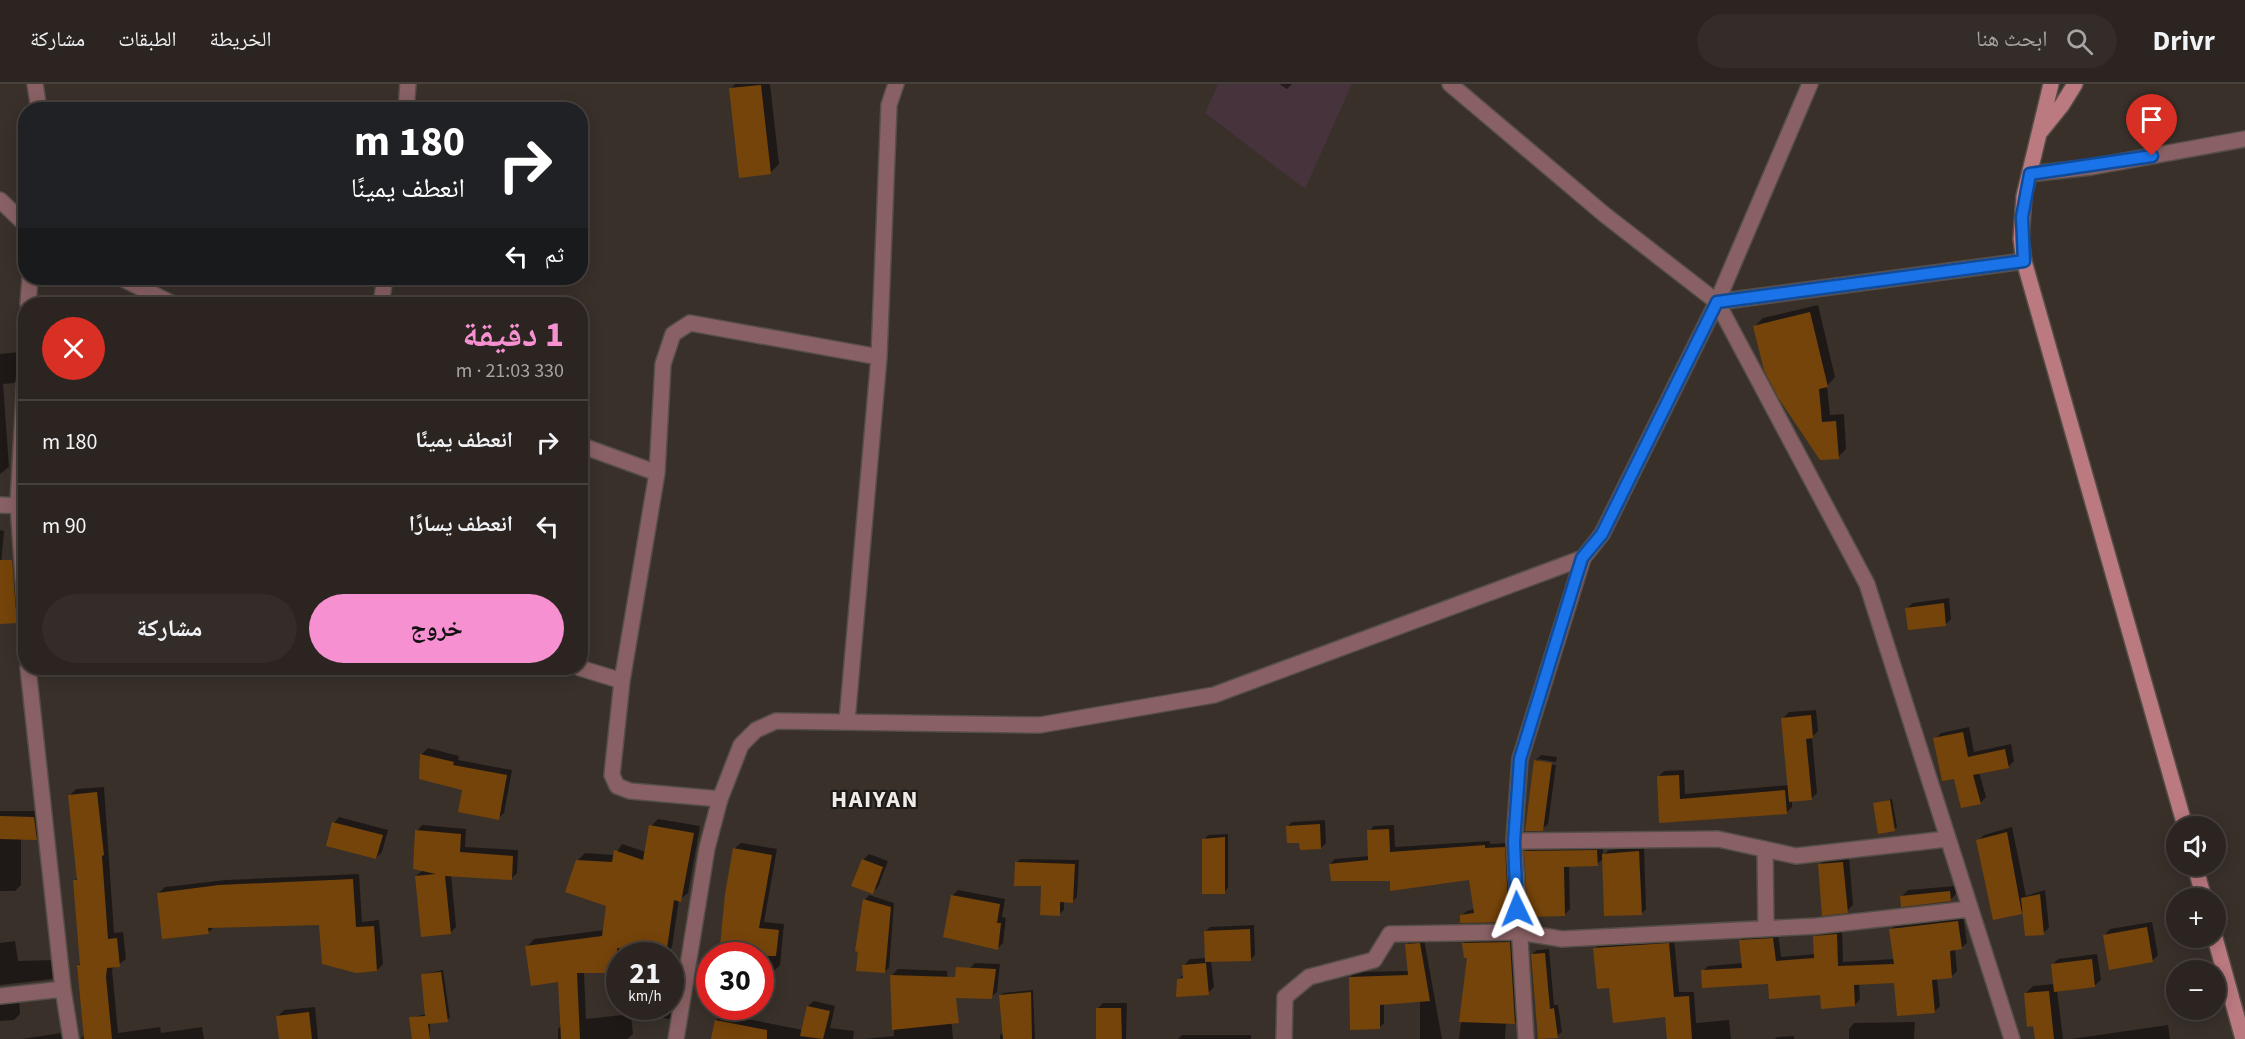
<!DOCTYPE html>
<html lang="ar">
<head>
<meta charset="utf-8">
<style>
	:root { --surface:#2b2420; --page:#332c29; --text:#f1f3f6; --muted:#a6a4a5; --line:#47413e; --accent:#f690d1 }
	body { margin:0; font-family:"Source Sans 3","Noto Naskh Arabic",sans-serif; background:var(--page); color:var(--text); direction:rtl; height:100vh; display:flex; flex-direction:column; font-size:22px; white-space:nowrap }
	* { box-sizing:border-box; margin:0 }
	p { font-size:20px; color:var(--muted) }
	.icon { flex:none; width:33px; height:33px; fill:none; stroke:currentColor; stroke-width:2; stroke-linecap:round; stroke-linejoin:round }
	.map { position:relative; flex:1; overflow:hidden; direction:ltr }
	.details { position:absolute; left:18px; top:213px; width:570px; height:378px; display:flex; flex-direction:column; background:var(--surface); border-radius:24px; box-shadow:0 3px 15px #0003,0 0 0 2px var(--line); direction:rtl }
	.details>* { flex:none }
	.guide { position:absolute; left:18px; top:18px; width:570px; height:183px; border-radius:24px; box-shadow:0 3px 15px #0003,0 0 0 2px var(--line); direction:rtl; background:#202124; color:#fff; overflow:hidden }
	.buttons { position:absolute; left:2166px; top:732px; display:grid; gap:12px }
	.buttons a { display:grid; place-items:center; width:60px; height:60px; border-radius:50%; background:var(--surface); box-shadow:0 3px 15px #0003,0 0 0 2px var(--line); font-size:30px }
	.speed { position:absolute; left:606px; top:858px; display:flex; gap:12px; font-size:30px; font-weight:700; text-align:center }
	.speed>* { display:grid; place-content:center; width:78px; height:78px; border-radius:50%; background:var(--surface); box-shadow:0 3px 15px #0003,0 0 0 2px var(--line); line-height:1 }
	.speed small { font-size:15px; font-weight:400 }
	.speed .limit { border:9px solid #d22; background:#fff; color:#111 }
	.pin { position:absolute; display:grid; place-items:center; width:51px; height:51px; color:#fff; margin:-62px -26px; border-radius:50% 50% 50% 0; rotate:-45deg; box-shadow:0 0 6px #0007 }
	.pin .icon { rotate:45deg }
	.me { position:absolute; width:66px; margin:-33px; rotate:358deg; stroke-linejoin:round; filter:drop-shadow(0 0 4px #0008) }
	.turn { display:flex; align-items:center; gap:21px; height:126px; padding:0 24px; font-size:27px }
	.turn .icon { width:78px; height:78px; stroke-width:2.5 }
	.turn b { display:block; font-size:42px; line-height:51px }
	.then { display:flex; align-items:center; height:57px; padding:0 24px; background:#0003; gap:12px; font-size:22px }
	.round { display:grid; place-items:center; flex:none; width:63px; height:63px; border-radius:32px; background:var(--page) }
	.summary { display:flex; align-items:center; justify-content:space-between; height:102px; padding:0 24px }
	h1 { font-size:36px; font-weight:700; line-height:45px; color:var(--accent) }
	.cta { display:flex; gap:12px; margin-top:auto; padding:12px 24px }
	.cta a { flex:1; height:69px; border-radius:36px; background:var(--accent); color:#111; font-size:24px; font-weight:700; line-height:69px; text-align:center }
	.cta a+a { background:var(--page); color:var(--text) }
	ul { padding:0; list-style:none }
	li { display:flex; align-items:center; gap:18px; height:84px; padding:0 24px; border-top:2px solid var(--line) }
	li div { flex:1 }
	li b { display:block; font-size:22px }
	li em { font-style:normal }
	header { display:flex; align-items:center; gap:36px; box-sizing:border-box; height:84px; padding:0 30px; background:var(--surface); border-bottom:2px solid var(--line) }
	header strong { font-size:28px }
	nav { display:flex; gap:33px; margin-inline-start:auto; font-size:21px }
	.search { width:420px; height:54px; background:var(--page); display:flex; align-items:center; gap:15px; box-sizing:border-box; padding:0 21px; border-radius:33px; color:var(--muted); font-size:22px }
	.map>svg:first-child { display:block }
	.education { fill:#46333b }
	.shadow { fill:#0007 }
	.building { fill:#75440a }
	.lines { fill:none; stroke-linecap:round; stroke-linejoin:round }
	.street-casing { stroke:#564e48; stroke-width:18 }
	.secondary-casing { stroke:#564e48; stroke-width:18 }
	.street { stroke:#896164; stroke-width:15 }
	.secondary { stroke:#ba7a80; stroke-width:15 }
	.route-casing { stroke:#114b97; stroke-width:15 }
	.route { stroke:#1a73e8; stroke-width:10 }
	.labels { text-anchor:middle; stroke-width:4.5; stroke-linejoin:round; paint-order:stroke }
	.district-label { font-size:24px; font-weight:bold; letter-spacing:1.5px; fill:#f1ebe7; stroke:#1d1916 }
</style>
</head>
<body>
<header>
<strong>Drivr</strong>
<div class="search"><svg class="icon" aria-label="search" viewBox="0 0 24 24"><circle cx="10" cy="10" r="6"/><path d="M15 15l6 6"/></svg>ابحث هنا</div>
<nav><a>الخريطة</a><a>الطبقات</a><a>مشاركة</a></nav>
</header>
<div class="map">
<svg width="2245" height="955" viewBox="0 0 2245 955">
	<rect width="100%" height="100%" fill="#39302a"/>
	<!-- education -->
	<path class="education" d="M1218 0H1352L1305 105 1205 29Z"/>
	<!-- shadow -->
	<path class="shadow" d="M735 0H770L779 80 770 89 730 5Z
		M1279 0H1292L1287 5Z
		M1818 221 1835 293 1827 302 1830 331 1844 330 1846 365 1838 373 1755 242 1763 234Z
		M19 268 21 292 14 299 3 300 9 383 0 390V270Z
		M0 446 4 447 0 493Z
		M19 496 22 531 16 537 0 538V497Z
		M1949 514 1951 535 1945 541 1907 524 1913 519Z
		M1816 626 1818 647 1812 653 1817 709 1811 715 1792 717V723L1786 729 1660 737 1658 693 1664 687 1684 686 1685 710 1789 701 1783 634 1789 628Z
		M1969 643 1974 668 2011 660 2014 677 2008 683 1979 688 1986 713 1980 719 1955 693 1935 655 1941 649Z
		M428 664 459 672 458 676 512 686 504 729 498 734 464 705 420 694 422 670Z
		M1541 671 1557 673 1556 678 1538 675V679L1556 681 1548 740 1542 745 1535 677Z
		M104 703 114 849 123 848 126 875 112 885 118 949 160 943 161 949 202 943 204 955H81L85 949 78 881 81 879 75 797 78 793 69 712 76 705Z
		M1892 715 1897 743 1894 745 1874 720Z
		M0 727H40L42 749 36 754H21V801L15 807H0Z
		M339 733 388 746 382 768 376 774 334 739Z
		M658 735 700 742 688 809 679 816 672 863 665 870 623 864V872H620V884L616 887 584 888 586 935 631 930 633 950 627 955H558V945L561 941 559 896 527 863 534 855 605 846 608 821 577 777 585 769 615 771 622 760 646 768 651 742Z
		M1325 736 1326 759 1321 764 1287 743 1292 738Z
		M422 741 466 745 465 763 518 766 517 789 511 795 451 790 456 843 450 849 416 792 423 786 417 747Z
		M1394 741 1395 763 1490 757V760L1509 759 1514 832 1509 837 1461 832 1467 827 1475 825 1470 795H1391L1330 780 1335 775 1370 772 1369 747 1374 742Z
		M2012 743 2026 812 2045 806 2049 844 2043 849 2024 826 2022 828 1978 757 1984 751Z
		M1228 750V804L1224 808 1204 756 1208 751Z
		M741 759 777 765 764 838 784 840 780 881 774 887 760 885V872L735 764Z
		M1532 761H1603V771L1609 766 1644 763 1646 825 1641 830 1604 774 1597 780 1569 781 1570 825 1564 831 1526 767Z
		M869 770 888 777 878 803 872 809 863 776Z
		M1849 773 1853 821 1847 827 1820 781 1825 775Z
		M1021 775 1079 776 1077 813 1073 817H1064V826L1059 830 1042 801 1016 779Z
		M359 790 362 838 379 836 383 880 377 886 320 840 215 842 208 849 159 809 165 803 226 796Z
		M1955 802 1956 810 1950 816 1902 812 1908 806Z
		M958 806 1005 815 1002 833 1006 834 1003 859 997 865 952 812Z
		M869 811 894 819 889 884 884 888 865 816Z
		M1963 832 1967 859 1961 864 1955 865 1957 887 1952 892 1937 894 1940 922 1934 928 1896 898 1859 899 1860 915 1855 921 1822 909 1703 887 1708 882 1743 879 1741 856 1746 851 1778 849 1781 873 1815 870V853L1820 847 1842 845 1843 878 1894 875 1891 846 1896 840Z
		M2152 838 2158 871 2152 877 2105 851 2110 845Z
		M1254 841 1255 871 1251 875 1211 876 1214 903 1208 909 1178 896 1184 890V881L1190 875 1206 874 1205 848 1210 843Z
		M1514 854 1519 934 1515 939 1506 938 1505 955H1459L1469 872 1464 859 1468 855Z
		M1674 854 1679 908H1694L1696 939 1729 936 1731 955H1668L1666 931 1610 902 1594 865 1600 859Z
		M1412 855H1424L1442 955H1420V916L1384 919V939L1379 944 1350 893 1355 888 1409 887 1407 860Z
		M15 857 18 877 56 876 57 889 52 895 0 901V859Z
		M1549 865 1554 921H1558L1562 948 1557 952 1532 870 1537 866Z
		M2097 870 2101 896 2095 901 2057 906 2063 955H2037L2025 910 2033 902 2054 900 2052 881 2058 875Z
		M975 879 1000 880 997 908 991 913 970 884Z
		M898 885 947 887 953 955H864L894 952 892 891Z
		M443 886 450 934 430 938V955H413L411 934 426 930 423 890Z
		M673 890 680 892 675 929 669 935 659 933 661 922H670V893Z
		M1033 906 1035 955H1000V951L1004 949 1000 911 1003 909Z
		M0 914 19 915 20 930 14 936 0 937Z
		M814 917 835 922 830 944 854 947 853 955H713L716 936 722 930 803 946 808 922Z
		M1103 919H1127L1126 955H1097V925Z
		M315 923 318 955H280L278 932 284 926Z
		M1915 938 1914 955H1849V945L1854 939Z
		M2168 941 2170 955H2071Z
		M67 948 70 955H22Z
		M1182 951H1251V955H1178Z
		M1794 952V955H1775L1777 953Z"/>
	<!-- building -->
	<path class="building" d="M761 1 771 90 739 94 729 4Z
		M1810 228 1828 303 1819 305 1822 338 1836 337 1839 375 1820 376 1779 315 1764 286 1753 242Z
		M0 476H12L17 539 0 540Z
		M1944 519 1946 542 1908 546 1905 524Z
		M1811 631 1813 654 1806 655 1812 716 1789 718 1781 634Z
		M1963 648 1968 673 2005 665 2009 684 1973 691 1981 720 1961 724 1954 695 1942 697 1933 654Z
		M420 670 454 678 453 681 507 691 499 736 458 728 462 706 419 695Z
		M1534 676 1552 679 1543 747H1525Z
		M1679 691 1680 715 1785 706 1787 730 1659 739 1657 692Z
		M97 708 104 771 102 772 108 855 117 854 120 883 107 884 106 893 112 955H84L77 881H80L73 796H77L68 711Z
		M1890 716 1895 747 1878 750 1873 719Z
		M0 732 34 733 37 756 0 755Z
		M332 738 383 751 376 775 326 762Z
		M1320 740 1321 765 1300 766 1299 759H1287L1286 742Z
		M649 741 694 749 681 818 674 816 666 871 617 864V889H577L580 955H561L558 898 531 902 525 862 602 852 606 822 565 808 576 776 612 778 614 766 643 776Z
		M1389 745 1390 768 1485 761V764L1505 763 1509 838 1460 839V831L1474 829 1469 796 1390 807V797H1331L1329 780 1368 776 1367 746Z
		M415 746 461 750 460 768 513 772 512 796 445 792 451 850 421 853 415 792 436 790 413 785Z
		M2007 748 2022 830 1993 836 1976 756Z
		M1225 753V810H1202V755Z
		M733 764 772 771 759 844 779 846 776 872H719L725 810Z
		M1597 766 1598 782 1564 783 1565 832 1528 833 1524 767Z
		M1639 767 1642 831 1604 832 1602 770Z
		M862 775 883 783 873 810 851 802Z
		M1015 778 1075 780 1073 819 1060 818V832L1040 831 1041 802H1014Z
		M1843 778 1848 829 1822 832 1818 780Z
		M353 795 356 843 374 842 377 887 356 889 322 880 319 841 208 844 209 850 162 855 157 809 219 801Z
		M1950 807 1951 817 1901 823 1900 812Z
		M2040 810 2044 851 2025 852 2021 814Z
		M951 811 1000 820 997 839H1001L998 866 943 853Z
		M863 815 891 823 885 889 856 887 858 868 855 867Z
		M1958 837 1962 865 1950 867 1952 894 1932 896 1935 929 1897 932 1894 899 1854 901 1855 922 1821 925 1820 911 1769 915 1768 900 1702 904 1701 886 1742 884 1739 856 1773 854 1776 877 1814 874 1813 852 1837 850 1838 882 1894 880 1889 845Z
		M2147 843 2153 878 2109 886 2103 851Z
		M1250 845 1251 877 1205 878 1204 847Z
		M1510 858 1515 940 1459 938 1467 874H1464L1462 859Z
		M1420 859 1430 917 1380 921V945L1350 946 1349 893 1408 891 1405 860Z
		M1669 859 1674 913 1689 912 1692 955H1667L1665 933 1613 939 1609 904 1597 905 1593 864Z
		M1545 869 1550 925 1554 924 1558 954 1538 955 1531 870Z
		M2092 875 2095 903 2054 908 2051 880Z
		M1206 879 1209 911 1176 913 1177 895 1183 894 1182 881Z
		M956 883 996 885 992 915 956 914 959 939 892 946 890 891 955 893Z
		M441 888 448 938 428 940 430 955H412L409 933 425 932 421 890Z
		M2049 907 2054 955H2035L2033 942 2027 943 2024 909Z
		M1031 908 1032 955H1003L999 911Z
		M807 922 830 927 823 955 800 952Z
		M1096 924H1121L1122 955H1096Z
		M309 928 312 955H279L276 932Z
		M715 936 767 946V955H711Z"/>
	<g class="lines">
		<!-- street casing -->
		<g class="street-casing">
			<path id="street" d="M35 0 39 26
				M1450 0 1605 131 1717 218 1867 500 2012 955
				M406 26 408 0
				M2030 90 2091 83 2245 55
				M0 116 26 141
				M121 194 173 220
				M1717 218 2024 177
				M28 220 30 194
				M381 220 385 194
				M26 274 18 420 26 537
				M580 361 657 389
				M0 421 26 422
				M28 584 63 905 71 955
				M580 584 622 597
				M847 637 879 273 889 21 896 0
				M720 715 630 707 617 702 612 691 622 597 657 389 663 280 673 250 690 239 879 273
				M1514 757 1718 755 1796 772 1947 755
				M1765 765 1766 843
				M0 912 63 905
				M676 955 707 764 720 715 741 661 756 646 776 637 1040 641 1214 611 1583 474 1602 450 1717 218 1810 0
				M1284 955 1285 913 1309 893 1374 876 1390 850 1518 848 1562 855 1817 842 1970 825
				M1526 955 1514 757 1520 675 1583 474"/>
		</g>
		<!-- secondary casing -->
		<g class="secondary-casing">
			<path id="secondary" d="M2051 0 2024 112 2021 155 2024 177 2185 742
				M2041 47 2062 21 2075 0
				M2195 782 2204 814
				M2215 854 2243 955"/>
		</g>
		<!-- street -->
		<use href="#street" class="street"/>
		<!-- secondary -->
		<use href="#secondary" class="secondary"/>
	</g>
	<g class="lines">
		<!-- route casing -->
		<g class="route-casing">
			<path id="route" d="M1517 825 1514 758 1520 675 1582 474 1602 450 1717 218 2024 177 2022 133 2030 90 2152 72"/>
		</g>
		<!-- route -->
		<use href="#route" class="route"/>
	</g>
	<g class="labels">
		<!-- district labels -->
		<g class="district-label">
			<text x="875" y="723">HAIYAN</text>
		</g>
	</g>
</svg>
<div class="buttons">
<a><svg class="icon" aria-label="sound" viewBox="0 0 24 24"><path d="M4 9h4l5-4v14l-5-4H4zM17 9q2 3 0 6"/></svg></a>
<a>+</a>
<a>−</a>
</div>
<div class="speed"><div>21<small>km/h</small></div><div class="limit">30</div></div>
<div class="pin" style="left:2152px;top:72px;background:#d93025"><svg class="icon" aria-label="arrive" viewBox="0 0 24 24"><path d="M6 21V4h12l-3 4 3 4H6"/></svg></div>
<svg class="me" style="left:1517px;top:825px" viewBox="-20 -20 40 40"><path d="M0-17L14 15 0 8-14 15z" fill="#1a73e8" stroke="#fff" stroke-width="4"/></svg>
<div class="guide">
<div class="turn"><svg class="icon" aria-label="right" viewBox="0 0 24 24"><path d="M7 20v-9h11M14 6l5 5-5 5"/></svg><div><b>180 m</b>انعطف يمينًا</div></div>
<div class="then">ثم<svg class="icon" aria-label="left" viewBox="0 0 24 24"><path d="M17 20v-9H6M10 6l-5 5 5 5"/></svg></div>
</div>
<section class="details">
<div class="summary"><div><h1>1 دقيقة</h1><p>330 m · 21:03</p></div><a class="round" style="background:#d93025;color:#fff"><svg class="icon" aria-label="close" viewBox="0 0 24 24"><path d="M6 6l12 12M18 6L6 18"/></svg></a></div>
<ul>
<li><svg class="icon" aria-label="right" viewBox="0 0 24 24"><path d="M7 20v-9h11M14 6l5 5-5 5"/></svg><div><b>انعطف يمينًا</b></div><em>180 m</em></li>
<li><svg class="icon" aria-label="left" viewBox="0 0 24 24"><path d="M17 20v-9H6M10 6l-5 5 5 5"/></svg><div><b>انعطف يسارًا</b></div><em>90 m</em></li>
</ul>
<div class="cta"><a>خروج</a><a>مشاركة</a></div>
</section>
</div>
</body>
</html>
